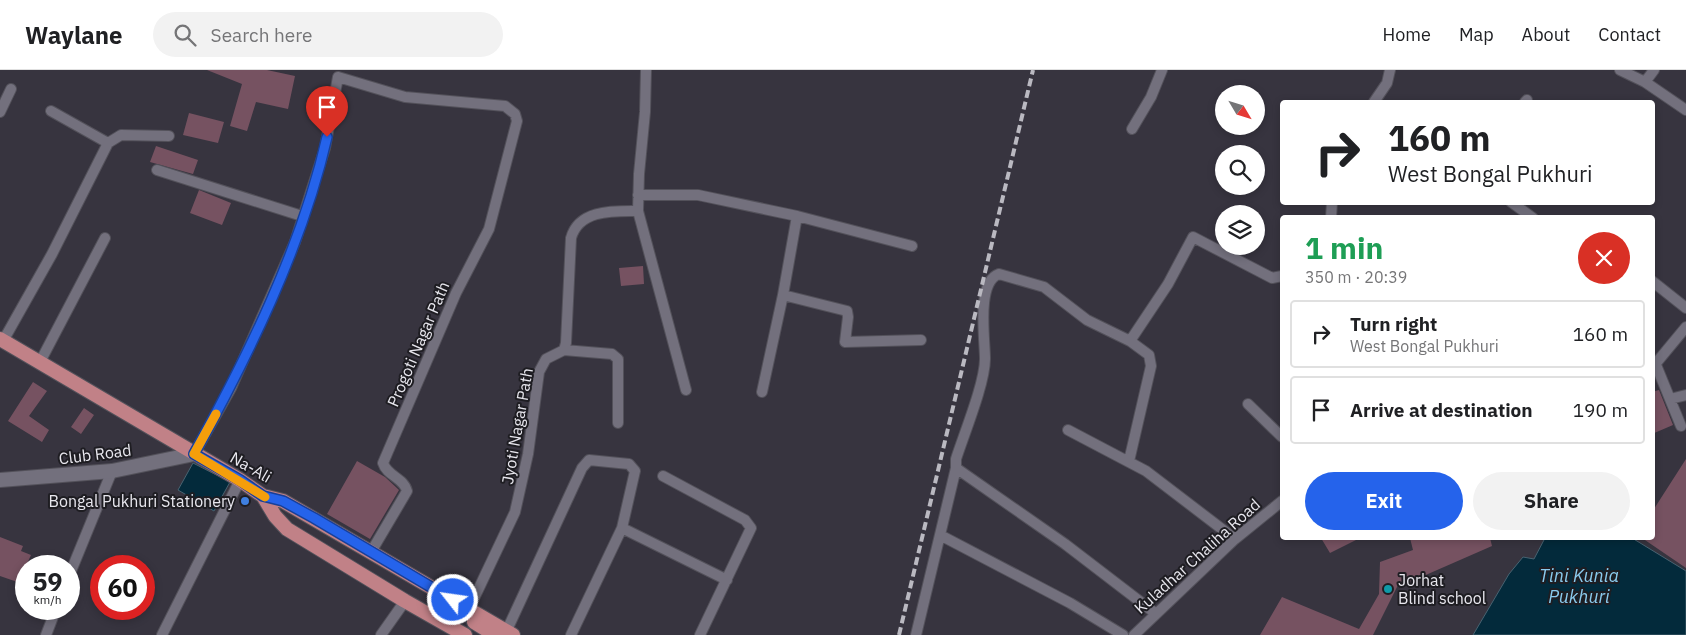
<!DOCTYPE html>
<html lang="en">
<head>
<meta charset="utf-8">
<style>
	:root { --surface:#fff; --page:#f2f2f2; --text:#202124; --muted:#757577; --line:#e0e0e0; --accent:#2563eb }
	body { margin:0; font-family:"IBM Plex Sans",sans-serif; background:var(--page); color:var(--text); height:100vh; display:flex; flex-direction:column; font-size:19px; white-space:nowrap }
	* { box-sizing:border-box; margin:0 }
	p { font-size:16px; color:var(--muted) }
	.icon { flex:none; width:28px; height:28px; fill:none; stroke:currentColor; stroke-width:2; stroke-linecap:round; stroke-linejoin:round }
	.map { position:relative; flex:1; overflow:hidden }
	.details { position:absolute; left:1280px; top:145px; width:375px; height:325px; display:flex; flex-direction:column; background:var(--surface); border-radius:5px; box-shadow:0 2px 8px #0003 }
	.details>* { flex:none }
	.banner { position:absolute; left:1280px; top:30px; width:375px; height:105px; border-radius:5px; box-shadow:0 2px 8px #0003; background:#fff; color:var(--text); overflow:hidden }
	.needle { width:32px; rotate:128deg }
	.tools { position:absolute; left:1215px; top:15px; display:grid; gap:10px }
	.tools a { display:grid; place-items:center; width:50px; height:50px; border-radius:50%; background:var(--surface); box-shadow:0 2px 8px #0003; font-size:25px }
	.speed { position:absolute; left:15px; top:485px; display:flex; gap:10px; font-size:25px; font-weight:700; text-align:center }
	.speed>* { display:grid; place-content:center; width:65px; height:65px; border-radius:50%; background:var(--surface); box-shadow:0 2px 8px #0003; line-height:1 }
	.speed small { font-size:12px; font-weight:400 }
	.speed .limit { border:8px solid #d22; background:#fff; color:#111 }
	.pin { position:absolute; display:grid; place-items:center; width:42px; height:42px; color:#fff; margin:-51px -21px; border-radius:50% 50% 50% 0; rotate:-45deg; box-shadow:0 0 5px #0007 }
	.pin .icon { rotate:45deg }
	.me { position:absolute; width:55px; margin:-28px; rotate:300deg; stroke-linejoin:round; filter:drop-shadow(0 0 4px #0008) }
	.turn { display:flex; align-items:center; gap:18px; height:105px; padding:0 25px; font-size:22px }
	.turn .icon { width:65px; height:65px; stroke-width:2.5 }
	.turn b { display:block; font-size:35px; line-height:42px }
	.round { display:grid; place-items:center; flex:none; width:52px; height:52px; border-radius:26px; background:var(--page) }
	.overview { display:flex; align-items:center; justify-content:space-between; height:85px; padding:0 25px }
	h1 { font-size:30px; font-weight:800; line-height:38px; color:#1e9e55 }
	.cta { display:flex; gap:10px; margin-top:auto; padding:10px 25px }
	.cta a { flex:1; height:58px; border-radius:30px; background:var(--accent); color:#fff; font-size:20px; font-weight:800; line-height:58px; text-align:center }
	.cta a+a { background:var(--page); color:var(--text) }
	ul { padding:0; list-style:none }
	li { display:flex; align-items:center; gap:15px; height:68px; margin:0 10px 8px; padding:0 15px; border:2px solid var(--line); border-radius:5px }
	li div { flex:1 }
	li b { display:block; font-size:19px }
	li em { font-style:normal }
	header { display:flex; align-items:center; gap:30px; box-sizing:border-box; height:70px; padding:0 25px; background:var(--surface); border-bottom:1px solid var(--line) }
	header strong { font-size:24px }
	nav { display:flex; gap:28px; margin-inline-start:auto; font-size:18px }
	.search { width:350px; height:45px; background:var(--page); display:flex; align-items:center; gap:12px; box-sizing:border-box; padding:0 18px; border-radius:28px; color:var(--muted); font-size:19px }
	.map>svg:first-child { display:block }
	.water { fill:#032a3b; stroke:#486371 }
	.building { fill:#765261 }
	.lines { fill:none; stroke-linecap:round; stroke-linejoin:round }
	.minor-casing { stroke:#53515a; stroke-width:12 }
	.tertiary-casing { stroke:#53515a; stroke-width:16 }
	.primary-casing { stroke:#53515a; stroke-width:16 }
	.minor { stroke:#73707d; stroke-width:10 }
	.tertiary { stroke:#73707d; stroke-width:14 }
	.primary { stroke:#c18187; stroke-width:14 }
	.rail { stroke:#bab9c1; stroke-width:4; stroke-dasharray:8 4; stroke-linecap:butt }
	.route-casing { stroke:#184099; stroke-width:12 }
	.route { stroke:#2563eb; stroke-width:9 }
	.slow { stroke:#f59e0b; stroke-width:9 }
	.shop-dot { fill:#3f7fe0; stroke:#1e1d22; stroke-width:2 }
	.culture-dot { fill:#0f9aa8; stroke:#1e1d22; stroke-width:2 }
	.labels { text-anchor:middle; stroke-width:4; stroke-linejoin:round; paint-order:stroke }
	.street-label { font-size:16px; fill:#e8e7ee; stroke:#1e1d22 }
	.poi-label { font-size:16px; fill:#e8e7ee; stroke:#1e1d22; text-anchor:end }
	.water-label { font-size:18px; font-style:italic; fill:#8acbee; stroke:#1e1d22 }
</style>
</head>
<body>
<header>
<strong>Waylane</strong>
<div class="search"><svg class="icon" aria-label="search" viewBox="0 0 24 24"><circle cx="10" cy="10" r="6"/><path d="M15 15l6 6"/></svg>Search here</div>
<nav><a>Home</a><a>Map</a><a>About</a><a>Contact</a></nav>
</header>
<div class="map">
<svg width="1686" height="565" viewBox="0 0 1686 565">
	<rect width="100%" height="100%" fill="#37343f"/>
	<!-- water -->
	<path class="water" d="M193 393 230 412 214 441 178 420Z
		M1545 468H1632L1686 501V565H1473L1509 504 1523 487 1534 489Z"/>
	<!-- building -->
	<path class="building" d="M207 0H267L295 6 288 39 256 32 247 61 230 56 242 14Z
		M189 43 224 52 218 73 183 65Z
		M156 76 198 90 193 104 150 92Z
		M199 120 231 133 222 155 190 143Z
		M643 196 644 214 621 216 619 198Z
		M33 312 47 321 29 346 49 360 42 372 8 351Z
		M1659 320 1673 355 1652 364V322Z
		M84 338 94 345 81 364 71 357Z
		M1686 389V498L1642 468H1652V442Z
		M357 391 385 407 399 420 370 469 327 444Z
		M0 467 23 476 21 481 31 485 26 496V515L0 506Z
		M1321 468H1360L1330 483Z
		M1410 468H1490L1492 476 1412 511 1398 515 1373 565H1260L1282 527 1359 559 1379 524 1380 492 1413 480Z"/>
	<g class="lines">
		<!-- minor casing -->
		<g class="minor-casing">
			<path id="minor" d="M646 0 645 42 639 104 638 141 686 320
				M1620 0 1645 12 1686 40
				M338 7 405 27 505 36 515 44 517 51 489 159 456 223 383 393C387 406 404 408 407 421L371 482
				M1645 12 1654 0
				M1374 32 1387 13 1390 0
				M1525 32 1527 30
				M51 41 108 73
				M0 42 11 19
				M1132 59 1151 27 1162 0
				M157 100 302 146
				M638 125H698L797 146 783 225 762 322
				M1511 132 1533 148
				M797 146 912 176
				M1331 148 1332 132
				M1652 211 1686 238
				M783 225 847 241 848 247 845 272 921 270
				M3 271 52 184 108 73 121 65 169 66
				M1130 271 1168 214 1193 167 1272 208 1282 206
				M564 280 612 284 618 289V353
				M40 292 105 168
				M1656 295 1681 356
				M1652 298 1686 257
				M1670 329 1686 325
				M1248 334 1282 367
				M1068 360 1146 401 1235 469
				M194 384 231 318 295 172 325 78 338 7
				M1129 391 1151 296 1149 285 1130 271 1087 250 1044 217 999 204C976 212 985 269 985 289 985 313 964 364 956 389V398L1065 474 1155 543
				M663 406 745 450 751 458 700 565
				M940 465 1070 533 1123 565
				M69 506 112 401
				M469 539 515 442 528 384 539 302 546 289 564 280 566 273 571 168C579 139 614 141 638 141
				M507 560 582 398 589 390 629 394 635 401 622 458
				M46 565 56 539
				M162 565 240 410
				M381 565 405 531
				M571 565 622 458 727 510
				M916 565 956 398
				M1134 565 1235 469 1282 431"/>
		</g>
		<!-- tertiary casing -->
		<g class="tertiary-casing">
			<path id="tertiary" d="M0 410 112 401 194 384"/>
		</g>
		<!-- primary casing -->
		<g class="primary-casing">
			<path id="primary" d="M0 269 240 410 263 426 283 431 513 565
				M263 426 275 446 287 459 405 531 465 565
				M474 552 495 565"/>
		</g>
		<!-- minor -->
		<use href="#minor" class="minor"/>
		<!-- tertiary -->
		<use href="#tertiary" class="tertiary"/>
		<!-- primary -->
		<use href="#primary" class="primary"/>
		<!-- rail -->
		<path class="rail" d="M899 565 1033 0"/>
	</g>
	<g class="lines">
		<!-- route casing -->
		<g class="route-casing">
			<path id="route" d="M327 67C302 177 248 286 194 384L240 410 263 426 283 431 314 448 453 530"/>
		</g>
		<!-- route -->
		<use href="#route" class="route"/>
		<!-- slow -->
		<path class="slow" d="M216 344 194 384 265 427"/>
	</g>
	<!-- markers -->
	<circle class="shop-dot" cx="245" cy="431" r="5"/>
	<circle class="culture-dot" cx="1388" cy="519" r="5"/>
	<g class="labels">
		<!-- street labels -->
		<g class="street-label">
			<text transform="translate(418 274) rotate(-67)" y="6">Progoti Nagar Path</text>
			<text transform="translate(517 356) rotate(-80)" y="6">Jyoti Nagar Path</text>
			<text transform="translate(95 384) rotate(-7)" y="6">Club Road</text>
			<text transform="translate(251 397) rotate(30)" y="6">Na-Ali</text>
			<text transform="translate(1197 486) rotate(-42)" y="6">Kuladhar Chaliha Road</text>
		</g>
		<!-- poi labels -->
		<g class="poi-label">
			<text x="235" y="437">Bongal Pukhuri Stationery</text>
			<text x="1398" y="516" text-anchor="start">Jorhat<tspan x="1398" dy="18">Blind school</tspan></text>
		</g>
		<!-- water labels -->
		<g class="water-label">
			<text x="1579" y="512">Tini Kunia<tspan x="1579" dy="21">Pukhuri</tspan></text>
		</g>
	</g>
</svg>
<div class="tools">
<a><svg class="needle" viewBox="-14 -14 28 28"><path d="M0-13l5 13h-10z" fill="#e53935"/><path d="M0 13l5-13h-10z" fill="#757577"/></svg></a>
<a><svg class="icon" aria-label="search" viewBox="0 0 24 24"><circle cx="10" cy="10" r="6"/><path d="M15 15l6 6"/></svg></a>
<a><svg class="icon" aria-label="layers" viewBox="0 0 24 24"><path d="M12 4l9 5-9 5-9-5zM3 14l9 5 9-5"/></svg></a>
</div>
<div class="speed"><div>59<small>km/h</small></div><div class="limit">60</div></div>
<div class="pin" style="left:327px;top:67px;background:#d93025"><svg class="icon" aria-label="arrive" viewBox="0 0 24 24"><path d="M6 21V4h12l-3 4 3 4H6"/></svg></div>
<svg class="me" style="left:453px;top:530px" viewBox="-20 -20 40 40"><circle r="17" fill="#2563eb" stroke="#fff" stroke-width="3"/><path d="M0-11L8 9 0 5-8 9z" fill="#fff"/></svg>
<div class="banner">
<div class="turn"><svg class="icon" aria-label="right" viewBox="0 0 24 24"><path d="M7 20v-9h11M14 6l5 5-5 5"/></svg><div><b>160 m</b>West Bongal Pukhuri</div></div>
</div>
<section class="details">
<div class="overview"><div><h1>1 min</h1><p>350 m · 20:39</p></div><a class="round" style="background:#d93025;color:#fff"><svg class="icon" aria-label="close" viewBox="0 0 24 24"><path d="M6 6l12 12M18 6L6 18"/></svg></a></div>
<ul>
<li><svg class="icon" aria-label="right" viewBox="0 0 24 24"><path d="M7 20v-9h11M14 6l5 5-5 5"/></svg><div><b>Turn right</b><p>West Bongal Pukhuri</p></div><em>160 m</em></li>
<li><svg class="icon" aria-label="arrive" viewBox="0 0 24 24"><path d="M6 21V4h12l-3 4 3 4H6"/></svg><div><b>Arrive at destination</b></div><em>190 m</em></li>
</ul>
<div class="cta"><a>Exit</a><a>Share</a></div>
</section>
</div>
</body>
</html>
